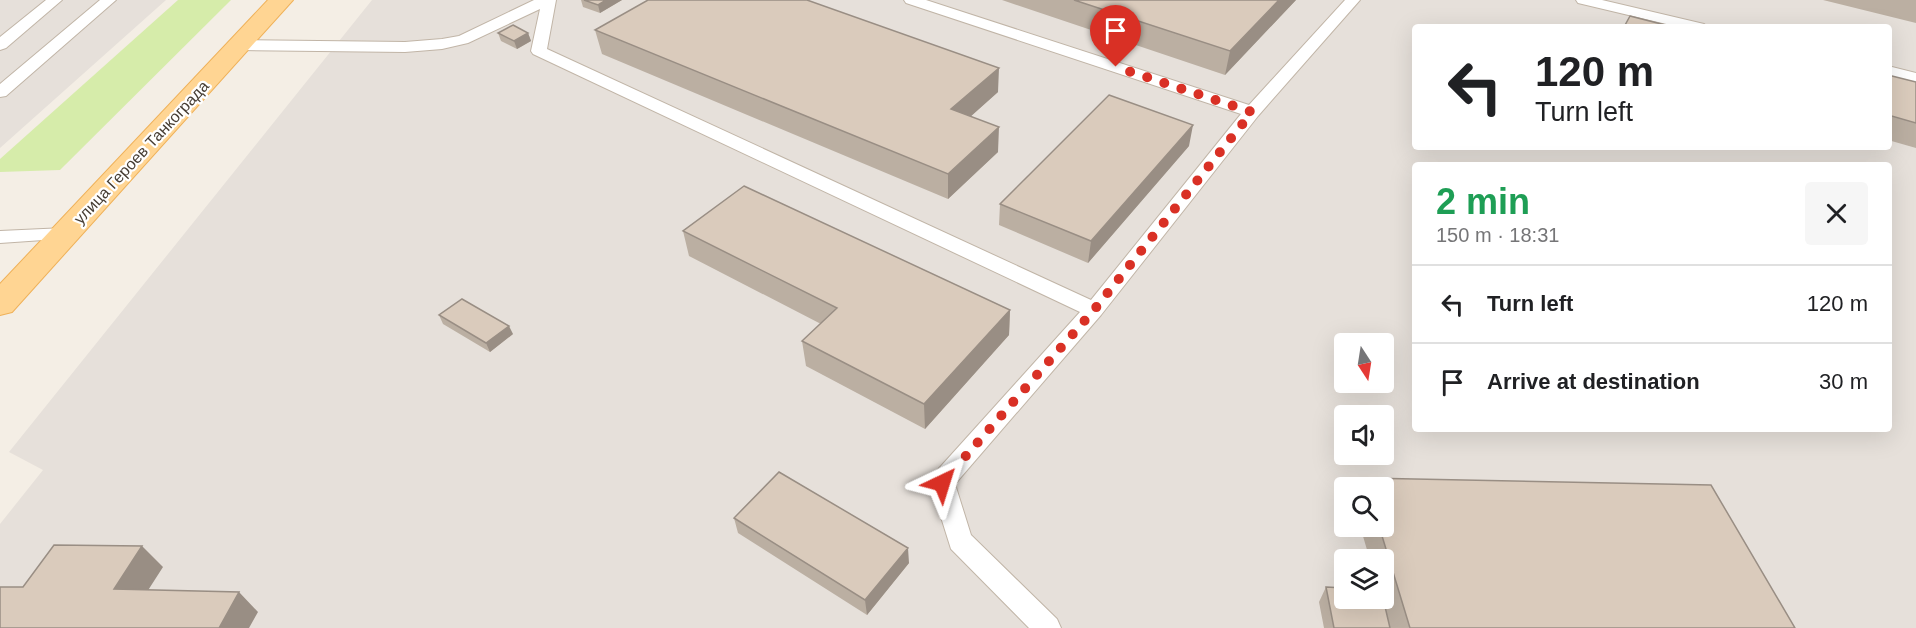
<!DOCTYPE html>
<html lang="en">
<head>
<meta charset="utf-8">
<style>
	:root { --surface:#fff; --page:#f6f6f6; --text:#202124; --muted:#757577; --line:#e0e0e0 }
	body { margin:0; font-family:Helvetica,sans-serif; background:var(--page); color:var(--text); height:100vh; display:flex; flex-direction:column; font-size:22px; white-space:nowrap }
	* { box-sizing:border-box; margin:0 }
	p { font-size:20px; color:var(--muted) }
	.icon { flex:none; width:33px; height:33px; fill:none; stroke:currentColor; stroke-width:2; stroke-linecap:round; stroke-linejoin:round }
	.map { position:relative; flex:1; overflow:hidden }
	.sheet { position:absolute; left:1412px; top:162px; width:480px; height:270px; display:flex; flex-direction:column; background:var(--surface); border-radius:6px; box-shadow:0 6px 24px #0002 }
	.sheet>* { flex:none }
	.hud { position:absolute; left:1412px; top:24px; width:480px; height:126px; border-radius:6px; box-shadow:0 6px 24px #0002; background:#fff; color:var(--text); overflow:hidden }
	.needle { width:39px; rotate:168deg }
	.fabs { position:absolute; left:1334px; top:333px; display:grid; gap:12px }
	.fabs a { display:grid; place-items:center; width:60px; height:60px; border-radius:6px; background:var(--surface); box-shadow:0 6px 24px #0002; font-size:30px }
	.pin { position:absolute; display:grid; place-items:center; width:51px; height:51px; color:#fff; margin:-62px -26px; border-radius:50% 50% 50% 0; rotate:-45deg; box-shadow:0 0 6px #0007 }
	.pin .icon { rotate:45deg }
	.me { position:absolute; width:66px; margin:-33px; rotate:41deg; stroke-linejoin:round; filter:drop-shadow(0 0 4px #0008) }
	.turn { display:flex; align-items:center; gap:21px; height:126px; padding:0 24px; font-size:27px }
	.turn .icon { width:78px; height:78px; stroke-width:2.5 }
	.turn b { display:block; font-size:42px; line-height:51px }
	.round { display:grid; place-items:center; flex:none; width:63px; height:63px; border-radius:6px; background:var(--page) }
	.overview { display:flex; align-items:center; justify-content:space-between; height:102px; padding:0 24px }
	h1 { font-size:36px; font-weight:800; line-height:45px; color:#1e9e55 }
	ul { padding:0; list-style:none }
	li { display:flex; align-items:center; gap:18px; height:78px; padding:0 24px; border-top:2px solid var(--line) }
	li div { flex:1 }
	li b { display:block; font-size:22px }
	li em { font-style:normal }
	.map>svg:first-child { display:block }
	.industrial { fill:#e6e0da; fill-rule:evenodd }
	.green { fill:#d6ecaa }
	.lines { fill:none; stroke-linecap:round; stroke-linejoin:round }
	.service-casing { stroke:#c1b5a7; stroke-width:2 }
	.primary-casing { stroke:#efb159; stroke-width:2 }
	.service { fill:#fff; fill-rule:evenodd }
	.primary { fill:#ffd593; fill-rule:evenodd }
	.wall { fill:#bbafa2 }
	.shaded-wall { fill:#998e84 }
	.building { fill:#dacbbc; stroke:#998e84; stroke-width:1.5 }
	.route { stroke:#d93025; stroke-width:10; stroke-dasharray:0 18 }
	.labels { text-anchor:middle; stroke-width:4.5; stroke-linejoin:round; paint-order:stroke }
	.street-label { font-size:16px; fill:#473e34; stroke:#fff }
</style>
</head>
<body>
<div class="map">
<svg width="1916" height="628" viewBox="0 0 1916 628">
	<rect width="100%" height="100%" fill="#f4eee5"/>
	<!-- industrial -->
	<path class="industrial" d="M0 0H166L0 148Z
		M372 0H1916V628H0V524L43 470 9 452ZM1414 27H1888V147H1414ZM1414 165H1888V429H1414ZM1344 344H1383V382H1344ZM1344 416H1383V454H1344ZM1344 488H1383V526H1344ZM1344 560H1383V598H1344Z"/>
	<!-- green -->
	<path class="green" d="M178 0H231L60 170 0 172V159Z"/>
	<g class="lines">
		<!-- service casing -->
		<g class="service-casing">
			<path id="service" d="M46 0H62L6 48 0 50V37Z
				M100 0H116L6 96 0 97V84Z
				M534 0H556L547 49 1091 300 1241 114 906 3 904 0H926L1249 105 1345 0H1360L1258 116 1101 315 955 484 971 535 1057 619 1061 628H1029L951 549 930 482 933 475 1080 312 533 54 531 51 540 9 468 43 442 49 405 52 240 50 232 45 240 40 405 42 442 39 459 36Z
				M1576 0H1602L1704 24 1707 27H1679L1578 3Z
				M1888 66 1916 73V83L1888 76Z
				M65 228 72 230 75 234 72 238 0 243V231Z"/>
		</g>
		<!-- primary casing -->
		<g class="primary-casing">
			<path id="primary" d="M268 0H293L12 312 0 315V284Z"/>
		</g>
		<!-- service -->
		<use href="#service" class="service"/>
		<!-- primary -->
		<use href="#primary" class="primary"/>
	</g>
	<!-- wall -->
	<path class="wall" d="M581 0H622L600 13 583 7Z
		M1002 0H1296L1225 75Z
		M1823 0H1916V23Z
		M595 30 998 92 971 116 998 152 948 199 602 54Z
		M498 33H528L531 41 517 49 501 41Z
		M1888 75 1916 82V148L1888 140Z
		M1189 146 1088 263 999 225 1000 204Z
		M683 231 1010 310 1009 335 925 429 806 366 802 341 821 324 689 256Z
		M439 315 513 334 490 352 443 324Z
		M1365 478 1795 628H1324L1319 602 1326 587 1383 598V560H1370L1360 526H1383V488H1361Z
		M734 518 909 563 867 615 738 533Z"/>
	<!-- shaded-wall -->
	<path class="shaded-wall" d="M606 0H622L600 13 598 5Z
		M1279 0H1296L1225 75 1230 51Z
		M528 33 531 41 517 49 514 41Z
		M999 68 998 92 951 134V109Z
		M1193 125 1189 146 1088 263 1091 241Z
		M999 127 998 152 948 199V174Z
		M1010 310 1009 335 925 429 924 404Z
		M509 326 513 334 490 352 486 343Z
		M142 546 163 567 136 609 114 589Z
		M908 548 909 563 867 615 865 600Z
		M239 592 258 612 249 628H219Z"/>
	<!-- building -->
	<path class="building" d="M584 0H606L598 5Z
		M648 0H807L999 68 951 109 999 127 948 174 595 30Z
		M1074 0H1279L1230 51Z
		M1630 16 1673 27H1624Z
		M513 25 528 33 514 41 498 33Z
		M1888 75 1916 82V123L1888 115Z
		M1109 95 1193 125 1091 241 1000 204Z
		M744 186 1010 310 924 404 802 341 837 308 683 231Z
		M462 299 509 326 486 343 439 315Z
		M779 472 908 548 865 600 734 518Z
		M1365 478 1711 485 1795 628H1410L1379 526H1383V488H1368Z
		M54 545 142 546 114 589 239 592 219 628H0V587H23Z
		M1326 587 1344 588V598H1383L1390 628H1334Z"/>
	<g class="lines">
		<!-- route -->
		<path class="route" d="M942 483 1094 310 1252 112 1116 67"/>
	</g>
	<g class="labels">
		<!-- street labels -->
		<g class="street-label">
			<text transform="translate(141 152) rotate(-47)" y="6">улица Героев Танкограда</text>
		</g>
	</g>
</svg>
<div class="fabs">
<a><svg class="needle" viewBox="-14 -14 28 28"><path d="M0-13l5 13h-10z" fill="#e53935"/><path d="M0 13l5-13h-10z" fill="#757577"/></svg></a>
<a><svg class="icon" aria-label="sound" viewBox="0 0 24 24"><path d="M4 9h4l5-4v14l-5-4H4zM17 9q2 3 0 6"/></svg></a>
<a><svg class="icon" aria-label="search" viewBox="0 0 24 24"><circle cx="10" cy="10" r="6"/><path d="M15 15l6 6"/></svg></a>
<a><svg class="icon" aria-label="layers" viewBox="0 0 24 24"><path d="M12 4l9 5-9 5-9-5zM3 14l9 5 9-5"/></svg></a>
</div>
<div class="pin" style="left:1116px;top:67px;background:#d93025"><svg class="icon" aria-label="arrive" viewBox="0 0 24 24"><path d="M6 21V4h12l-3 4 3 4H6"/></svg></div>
<svg class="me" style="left:942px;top:483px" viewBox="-20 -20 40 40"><path d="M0-17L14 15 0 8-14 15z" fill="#d93025" stroke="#fff" stroke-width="4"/></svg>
<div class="hud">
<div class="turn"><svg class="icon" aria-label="left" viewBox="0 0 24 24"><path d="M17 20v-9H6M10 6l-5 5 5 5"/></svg><div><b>120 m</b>Turn left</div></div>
</div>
<section class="sheet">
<div class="overview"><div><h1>2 min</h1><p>150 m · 18:31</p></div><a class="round"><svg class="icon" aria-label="close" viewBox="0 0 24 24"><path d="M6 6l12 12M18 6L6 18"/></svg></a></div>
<ul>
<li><svg class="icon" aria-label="left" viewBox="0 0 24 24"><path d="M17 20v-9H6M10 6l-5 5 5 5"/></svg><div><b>Turn left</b></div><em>120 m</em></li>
<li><svg class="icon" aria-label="arrive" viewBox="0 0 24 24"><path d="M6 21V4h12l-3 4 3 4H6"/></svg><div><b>Arrive at destination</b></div><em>30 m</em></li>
</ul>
</section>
</div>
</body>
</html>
